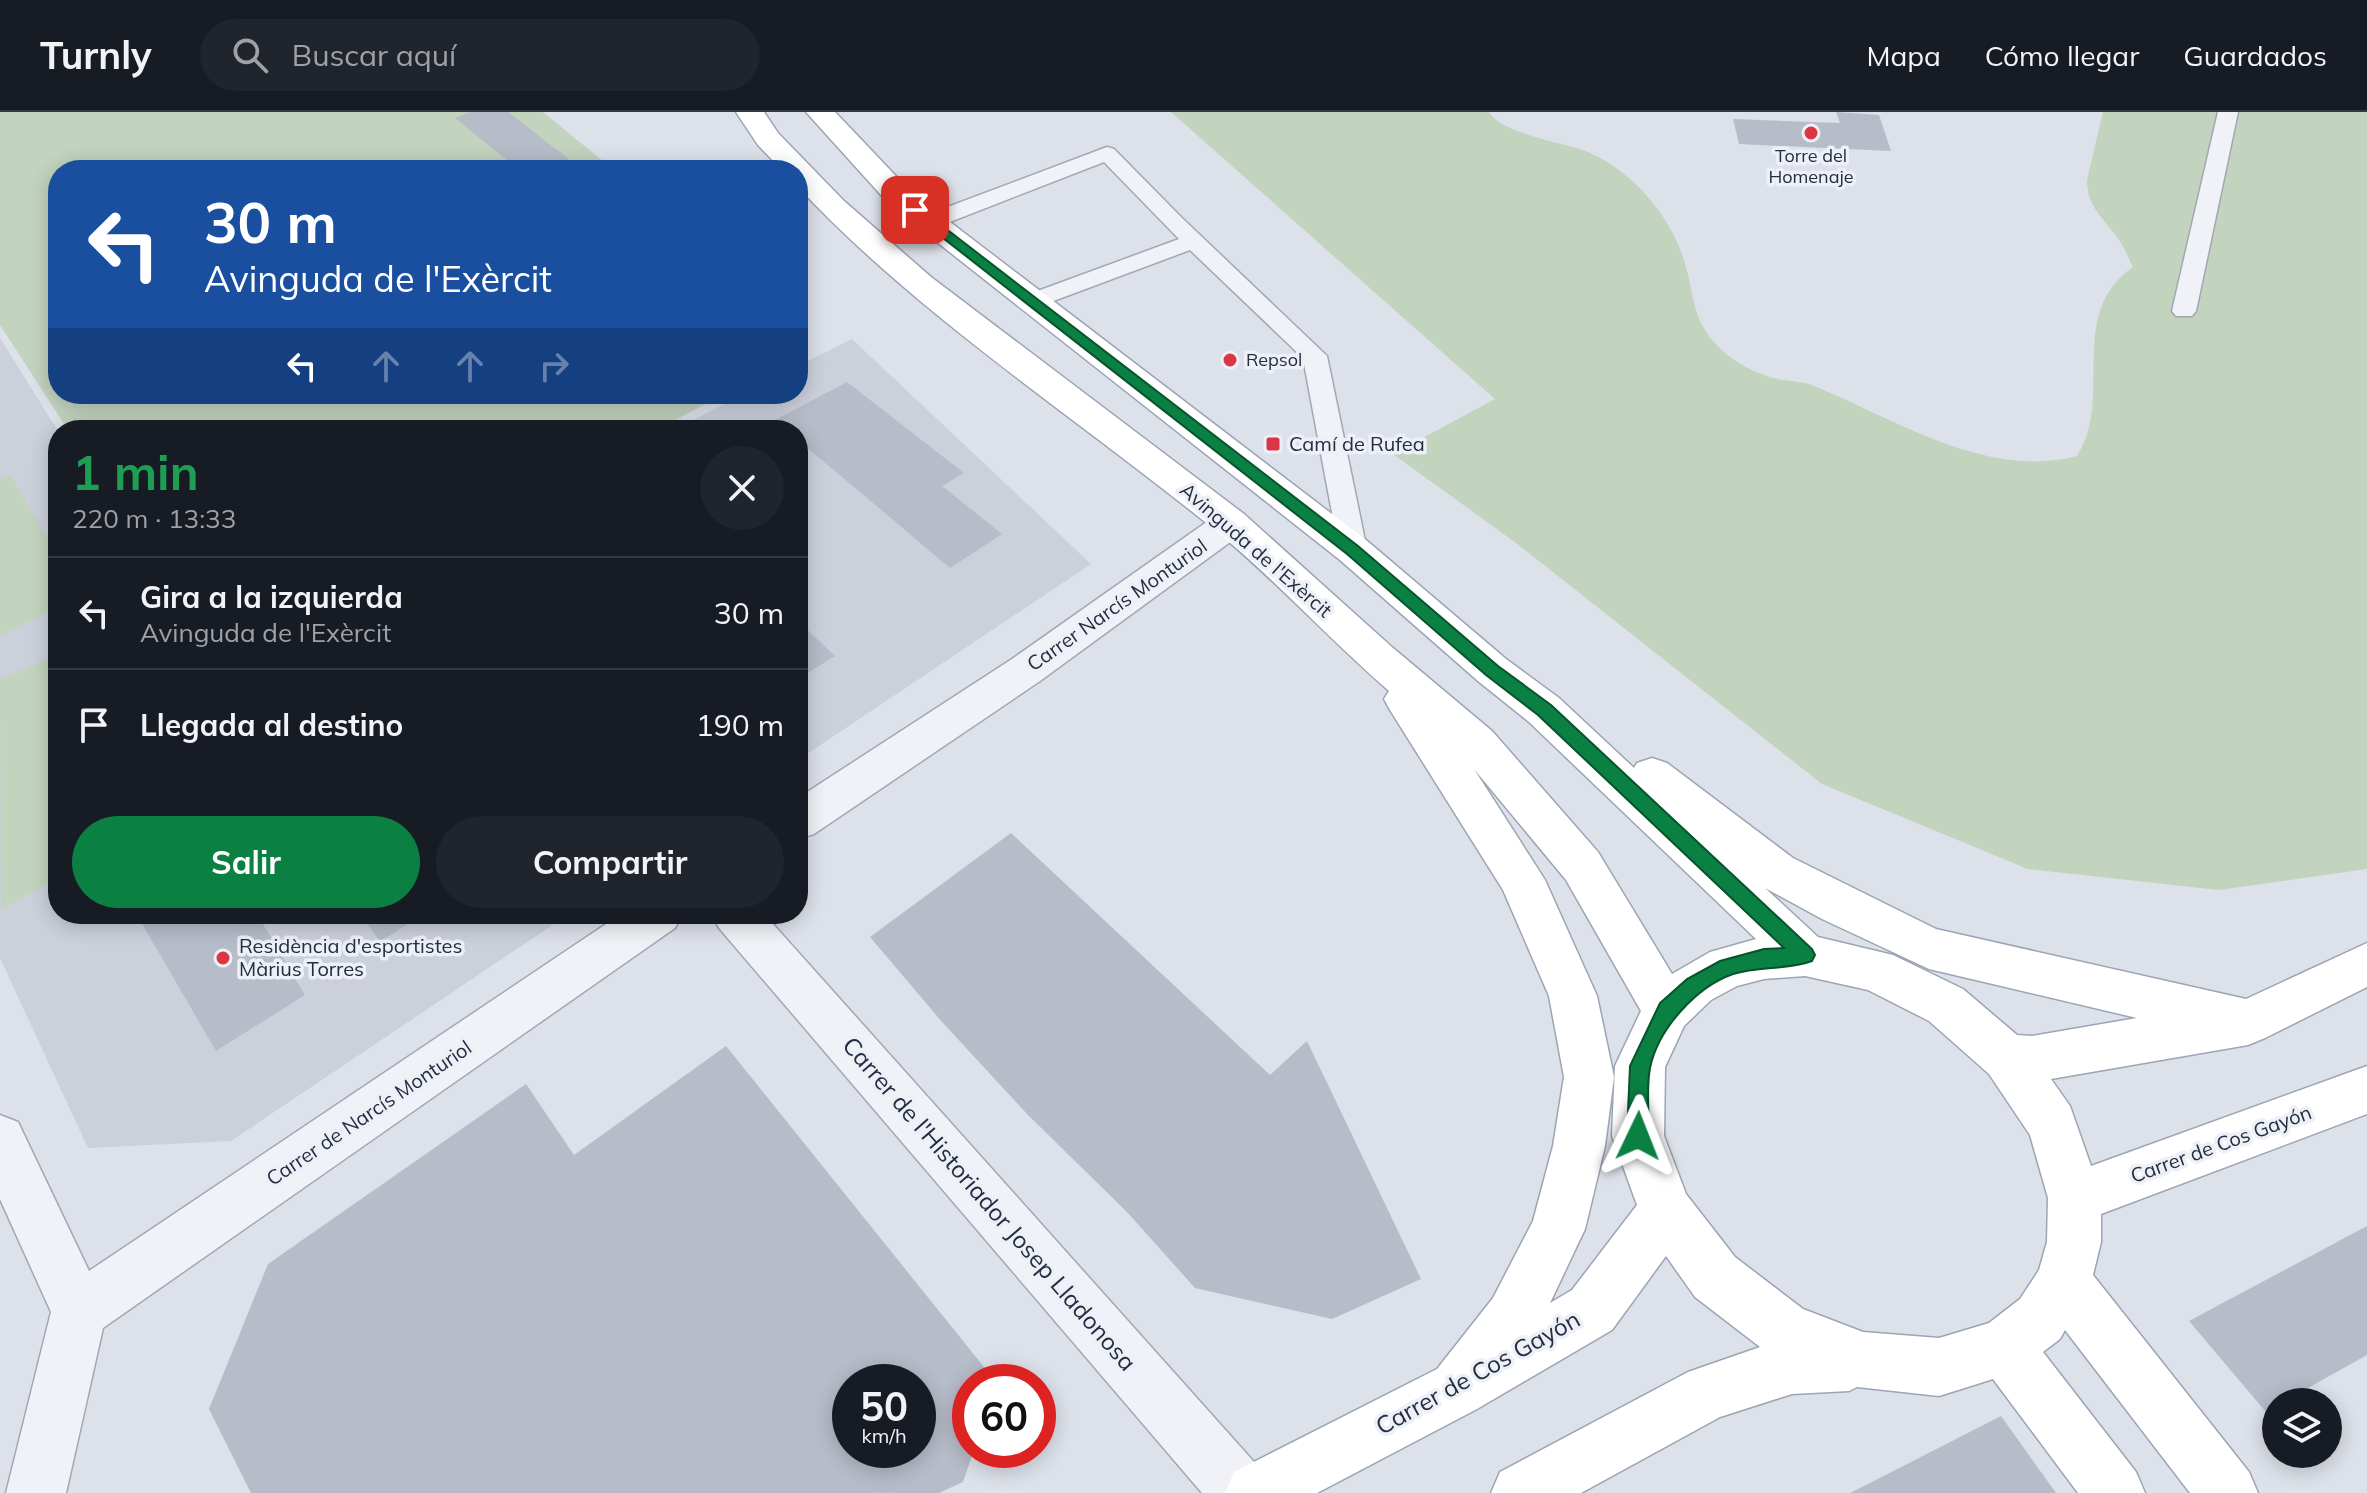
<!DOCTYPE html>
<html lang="es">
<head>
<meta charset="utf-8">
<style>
	:root { --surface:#171b24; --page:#20242c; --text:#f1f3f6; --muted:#9ea1a6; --line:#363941; --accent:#0b8043 }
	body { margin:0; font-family:Mulish,sans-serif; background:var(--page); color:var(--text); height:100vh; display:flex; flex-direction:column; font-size:30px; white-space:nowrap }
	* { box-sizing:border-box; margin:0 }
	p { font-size:26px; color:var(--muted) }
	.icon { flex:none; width:44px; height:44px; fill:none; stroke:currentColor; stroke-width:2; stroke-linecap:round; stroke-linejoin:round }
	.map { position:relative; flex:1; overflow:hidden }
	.details { position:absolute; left:48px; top:308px; width:760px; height:504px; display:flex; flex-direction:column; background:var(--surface); border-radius:32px; box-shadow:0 4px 20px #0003 }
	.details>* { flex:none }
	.banner { position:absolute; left:48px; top:48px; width:760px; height:244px; border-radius:32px; box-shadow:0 4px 20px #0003; background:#1a4fa0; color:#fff; overflow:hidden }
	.fabs { position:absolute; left:2262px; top:1276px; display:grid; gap:16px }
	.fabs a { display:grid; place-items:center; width:80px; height:80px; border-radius:50%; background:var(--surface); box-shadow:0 4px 20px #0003; font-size:40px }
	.speed { position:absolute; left:832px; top:1252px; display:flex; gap:16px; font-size:40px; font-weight:700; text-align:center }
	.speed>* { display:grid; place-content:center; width:104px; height:104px; border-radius:50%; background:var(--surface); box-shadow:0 4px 20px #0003; line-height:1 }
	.speed small { font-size:20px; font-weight:400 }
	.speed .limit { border:12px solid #d22; background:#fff; color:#111 }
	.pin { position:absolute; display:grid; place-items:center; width:68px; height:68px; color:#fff; margin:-34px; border-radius:16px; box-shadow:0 4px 12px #0006 }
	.me { position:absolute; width:88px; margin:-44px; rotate:2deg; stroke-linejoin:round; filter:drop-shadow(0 0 6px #0008) }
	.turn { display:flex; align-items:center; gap:28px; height:168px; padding:0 24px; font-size:36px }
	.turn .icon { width:104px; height:104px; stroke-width:2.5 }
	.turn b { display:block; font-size:56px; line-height:68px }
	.lanes { display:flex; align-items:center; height:76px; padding:0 24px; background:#0003; justify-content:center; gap:40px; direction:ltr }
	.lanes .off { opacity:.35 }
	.round { display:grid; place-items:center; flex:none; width:84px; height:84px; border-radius:42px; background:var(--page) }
	.headline { display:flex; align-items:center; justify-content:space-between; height:136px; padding:0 24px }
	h1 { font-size:48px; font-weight:700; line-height:60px; color:#1e9e55 }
	.primary-button { display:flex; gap:16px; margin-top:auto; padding:16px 24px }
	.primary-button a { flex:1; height:92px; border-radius:48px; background:var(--accent); color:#fff; font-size:32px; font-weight:700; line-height:92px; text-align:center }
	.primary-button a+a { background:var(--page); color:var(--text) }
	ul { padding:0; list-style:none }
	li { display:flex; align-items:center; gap:24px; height:112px; padding:0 24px; border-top:2px solid var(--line) }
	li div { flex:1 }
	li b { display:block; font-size:30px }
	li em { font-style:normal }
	header { display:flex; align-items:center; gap:48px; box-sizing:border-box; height:112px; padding:0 40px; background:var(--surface); border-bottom:2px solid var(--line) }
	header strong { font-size:38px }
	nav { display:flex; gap:44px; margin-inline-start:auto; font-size:28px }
	.search { width:560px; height:72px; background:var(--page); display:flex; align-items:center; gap:20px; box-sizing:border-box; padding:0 28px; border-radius:44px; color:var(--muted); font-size:30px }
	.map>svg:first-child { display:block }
	.built { fill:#cbd0db }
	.green { fill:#c2d3be }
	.building { fill:#b7bcc9; fill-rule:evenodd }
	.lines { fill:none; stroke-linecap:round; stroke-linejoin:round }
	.service-casing { stroke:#a2a7b3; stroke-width:3 }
	.pedestrian-casing { stroke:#a2a7b3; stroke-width:3 }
	.minor-casing { stroke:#a2a7b3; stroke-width:3 }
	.primary-casing { stroke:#9ca4b5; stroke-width:3 }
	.service { fill:#f0f2f7; fill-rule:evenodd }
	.pedestrian { fill:#f0f2f7; fill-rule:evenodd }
	.minor { fill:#f0f2f7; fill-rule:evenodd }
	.primary { fill:#fff; fill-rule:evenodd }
	.route { fill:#0b8043; stroke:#07532c; stroke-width:2 }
	.poi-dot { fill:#da3643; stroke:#edf0f6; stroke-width:3 }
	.labels { text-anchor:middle; stroke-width:7; stroke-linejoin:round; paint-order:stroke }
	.far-poi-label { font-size:18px; fill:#252d41; stroke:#edf0f6 }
	.poi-label { font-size:20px; fill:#252d41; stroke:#edf0f6; text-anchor:start }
	.street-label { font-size:20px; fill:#252d41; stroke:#edf0f6 }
	.near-street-label { font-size:24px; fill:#252d41; stroke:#edf0f6 }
</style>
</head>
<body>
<header>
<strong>Turnly</strong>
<div class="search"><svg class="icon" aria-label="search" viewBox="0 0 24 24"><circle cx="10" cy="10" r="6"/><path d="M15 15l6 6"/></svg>Buscar aquí</div>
<nav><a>Mapa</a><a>Cómo llegar</a><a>Guardados</a></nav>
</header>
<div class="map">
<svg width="2367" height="1381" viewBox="0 0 2367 1381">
	<rect width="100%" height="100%" fill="#dde1e9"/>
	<!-- built -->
	<path class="built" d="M0 226 58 319V802H569L231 1029 88 1036 0 846Z
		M852 227 1091 452 798 648V318H674L744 282H798V254Z"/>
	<!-- green -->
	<path class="green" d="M0 0H543L614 58H58V282H724L657 318H68L0 213Z
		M1171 0H1489C1500 20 1560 31 1583 38 1596 43 1609 50 1620 59 1650 82 1675 115 1685 152 1694 181 1692 206 1714 230 1731 250 1757 263 1782 268 1792 269 1802 270 1812 273 1893 306 1986 368 2077 344 2115 287 2065 202 2133 155 2129 147 2126 139 2121 131 2107 108 2087 98 2087 68L2103 0H2367V757L2219 778 2028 757 1822 672 1516 431 1393 342 1495 287Z
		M10 363 58 442V496L0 523V367Z
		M58 541V766L1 797 0 568Z"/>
	<!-- building -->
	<path class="building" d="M470 0H508L583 58H519L455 6Z
		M1836 0 1879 3 1891 39 1739 32 1733 7 1840 11Z
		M847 270 964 361 942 374 1002 422 950 456 798 328V318H786L775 308Z
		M798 509 835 544 798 567Z
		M1011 721 1270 963 1307 929 1421 1167 1332 1207 1195 1176 1127 1100 1028 1003 943 911 870 825Z
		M154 802H257L305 883 216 939 141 810Z
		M361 802H423L380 830Z
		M726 934 996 1270H970V1338H974L963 1370 939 1381H251L209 1297 268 1152 526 972 574 1043ZM850 1270H918V1338H850Z
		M2367 1114V1243L2283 1290H2276V1294L2266 1300 2189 1209Z
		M2001 1304 2056 1381H1850L1868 1372Z"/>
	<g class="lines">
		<!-- service casing -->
		<g class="service-casing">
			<path id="service" d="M2218 0H2238L2196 199 2192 204H2176L2172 199Z
				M1107 35 1114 37 1181 105 1327 244 1367 438 1363 445 1353 448 1343 445 1339 438 1303 246 1190 138 1040 194H1024L1020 189 1024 184 1179 127 1104 50 937 115H921L918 110 921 105Z"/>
		</g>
		<!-- pedestrian casing -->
		<g class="pedestrian-casing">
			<path id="pedestrian" d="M1231 398 1244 402 1250 411 1244 420 1040 569 814 722 798 727V686L1012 547 1218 402Z"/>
		</g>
		<!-- minor casing -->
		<g class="minor-casing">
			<path id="minor" d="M621 802H682L675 816 103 1216 66 1381H6L51 1200 0 1087V1003L18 1010 89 1159Z
				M712 802H764L1263 1360 1272 1381H1202L719 816Z"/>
		</g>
		<!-- primary casing -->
		<g class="primary-casing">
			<path id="primary" d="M736 0H764L778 21 844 89 931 165 1244 402 1393 536 1492 619 1598 740 1672 862 1710 840 1756 827 1529 610 1478 569 1340 448 890 93 806 0H835L912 81 1366 428 1506 547 1559 586 1634 656 1637 651 1652 646 1667 651 1793 746 1936 817 2246 887 2367 831V875L2265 926 2248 933 2051 967 2070 994 2091 1054 2367 954V1002L2101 1102V1130L2093 1163 2249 1360 2258 1381H2190L2065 1218 2060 1227 2043 1240 2136 1360 2145 1381H2078L1993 1267 1939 1284 1857 1275 1849 1279 1792 1282 1720 1305 1581 1381H1491L1500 1360 1688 1260 1760 1235 1695 1185 1666 1144 1612 1218 1477 1297 1317 1381H1225L1234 1360 1437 1257 1493 1186 1533 1109 1553 1034 1564 965 1549 884 1503 778 1390 598 1384 587 1389 579C1329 527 1276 468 1215 418 1077 306 920 205 798 75V58H782L758 33ZM1474 657 1566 768 1641 899 1615 954 1612 1024 1637 1093 1572 1178 1550 1191 1585 1117 1605 1034 1614 965 1597 884 1545 768ZM1765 776 1822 807 1929 857 2137 906 2032 924 2017 923 1963 877 1893 843 1818 825ZM1805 864 1868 878 1929 909 1989 962 2030 1023 2048 1086 2047 1130 2039 1158 2020 1187 1989 1211 1939 1226 1863 1220 1803 1197 1735 1145 1686 1082 1664 1024 1665 955 1684 914 1711 888 1737 874 1764 867Z"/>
		</g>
		<!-- service -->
		<use href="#service" class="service"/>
		<!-- pedestrian -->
		<use href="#pedestrian" class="pedestrian"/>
		<!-- minor -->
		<use href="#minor" class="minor"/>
		<!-- primary -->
		<use href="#primary" class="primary"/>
	</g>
	<!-- route -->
	<path class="route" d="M911 96H919L1358 434 1498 554 1551 593 1812 837 1815 843 1812 849C1788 858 1759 854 1733 862 1696 875 1658 917 1650 956 1646 977 1649 1002 1649 1024L1646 1031 1638 1034 1630 1031 1627 1024 1630 954 1660 891 1687 867 1720 849 1764 837 1784 836 1538 603 1486 563 1347 442 911 101Z"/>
	<!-- markers -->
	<g class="poi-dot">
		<circle cx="1811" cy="21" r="8"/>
		<circle cx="1230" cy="248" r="8"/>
		<rect x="1265" y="324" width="16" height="16" rx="4"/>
		<circle cx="223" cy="846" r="8"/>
	</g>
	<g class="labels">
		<!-- far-poi labels -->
		<g class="far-poi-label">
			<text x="1811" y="50">Torre del<tspan x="1811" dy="21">Homenaje</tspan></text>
			<text x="1246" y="254" text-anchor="start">Repsol</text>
		</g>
		<!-- poi labels -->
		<g class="poi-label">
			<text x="1289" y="339">Camí de Rufea</text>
			<text x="239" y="841">Residència d'esportistes<tspan x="239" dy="23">Màrius Torres</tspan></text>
		</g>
		<!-- street labels -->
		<g class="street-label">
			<text transform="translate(1256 438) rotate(41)" y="7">Avinguda de l'Exèrcit</text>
			<text transform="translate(1117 493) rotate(-35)" y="7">Carrer Narcís Monturiol</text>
			<text transform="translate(369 1001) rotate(-34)" y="7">Carrer de Narcís Monturiol</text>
			<text transform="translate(2221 1032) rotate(-20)" y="7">Carrer de Cos Gayón</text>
		</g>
		<!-- near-street labels -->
		<g class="near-street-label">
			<text transform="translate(989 1092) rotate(49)" y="8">Carrer de l'Historiador Josep Lladonosa</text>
			<text transform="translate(1478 1261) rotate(-29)" y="8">Carrer de Cos Gayón</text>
		</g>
	</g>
</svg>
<div class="fabs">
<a><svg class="icon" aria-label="layers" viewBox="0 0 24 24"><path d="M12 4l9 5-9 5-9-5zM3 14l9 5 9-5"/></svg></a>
</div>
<div class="speed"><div>50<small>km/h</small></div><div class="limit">60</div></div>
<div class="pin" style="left:915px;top:98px;background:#d93025"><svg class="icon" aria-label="arrive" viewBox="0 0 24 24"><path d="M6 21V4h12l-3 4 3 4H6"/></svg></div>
<svg class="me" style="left:1638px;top:1024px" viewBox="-20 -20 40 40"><path d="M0-17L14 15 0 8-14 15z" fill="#0b8043" stroke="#fff" stroke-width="4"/></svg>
<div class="banner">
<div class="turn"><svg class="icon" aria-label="left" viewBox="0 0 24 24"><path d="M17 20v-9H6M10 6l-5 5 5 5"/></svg><div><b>30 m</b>Avinguda de l'Exèrcit</div></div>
<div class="lanes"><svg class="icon" aria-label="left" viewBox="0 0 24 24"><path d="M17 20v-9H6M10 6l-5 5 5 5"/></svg><svg class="icon off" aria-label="ahead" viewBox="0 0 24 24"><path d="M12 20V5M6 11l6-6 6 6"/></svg><svg class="icon off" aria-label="ahead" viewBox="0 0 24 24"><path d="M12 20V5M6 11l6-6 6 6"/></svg><svg class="icon off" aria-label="right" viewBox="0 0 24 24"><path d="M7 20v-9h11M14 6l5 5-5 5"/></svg></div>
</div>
<section class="details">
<div class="headline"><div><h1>1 min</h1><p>220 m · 13:33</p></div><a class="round"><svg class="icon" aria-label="close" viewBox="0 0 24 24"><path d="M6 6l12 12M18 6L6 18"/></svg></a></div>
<ul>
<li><svg class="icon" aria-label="left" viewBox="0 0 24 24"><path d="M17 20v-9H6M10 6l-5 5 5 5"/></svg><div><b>Gira a la izquierda</b><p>Avinguda de l'Exèrcit</p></div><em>30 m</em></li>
<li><svg class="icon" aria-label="arrive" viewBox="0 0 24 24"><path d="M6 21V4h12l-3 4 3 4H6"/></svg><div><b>Llegada al destino</b></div><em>190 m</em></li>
</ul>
<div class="primary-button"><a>Salir</a><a>Compartir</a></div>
</section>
</div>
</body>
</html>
